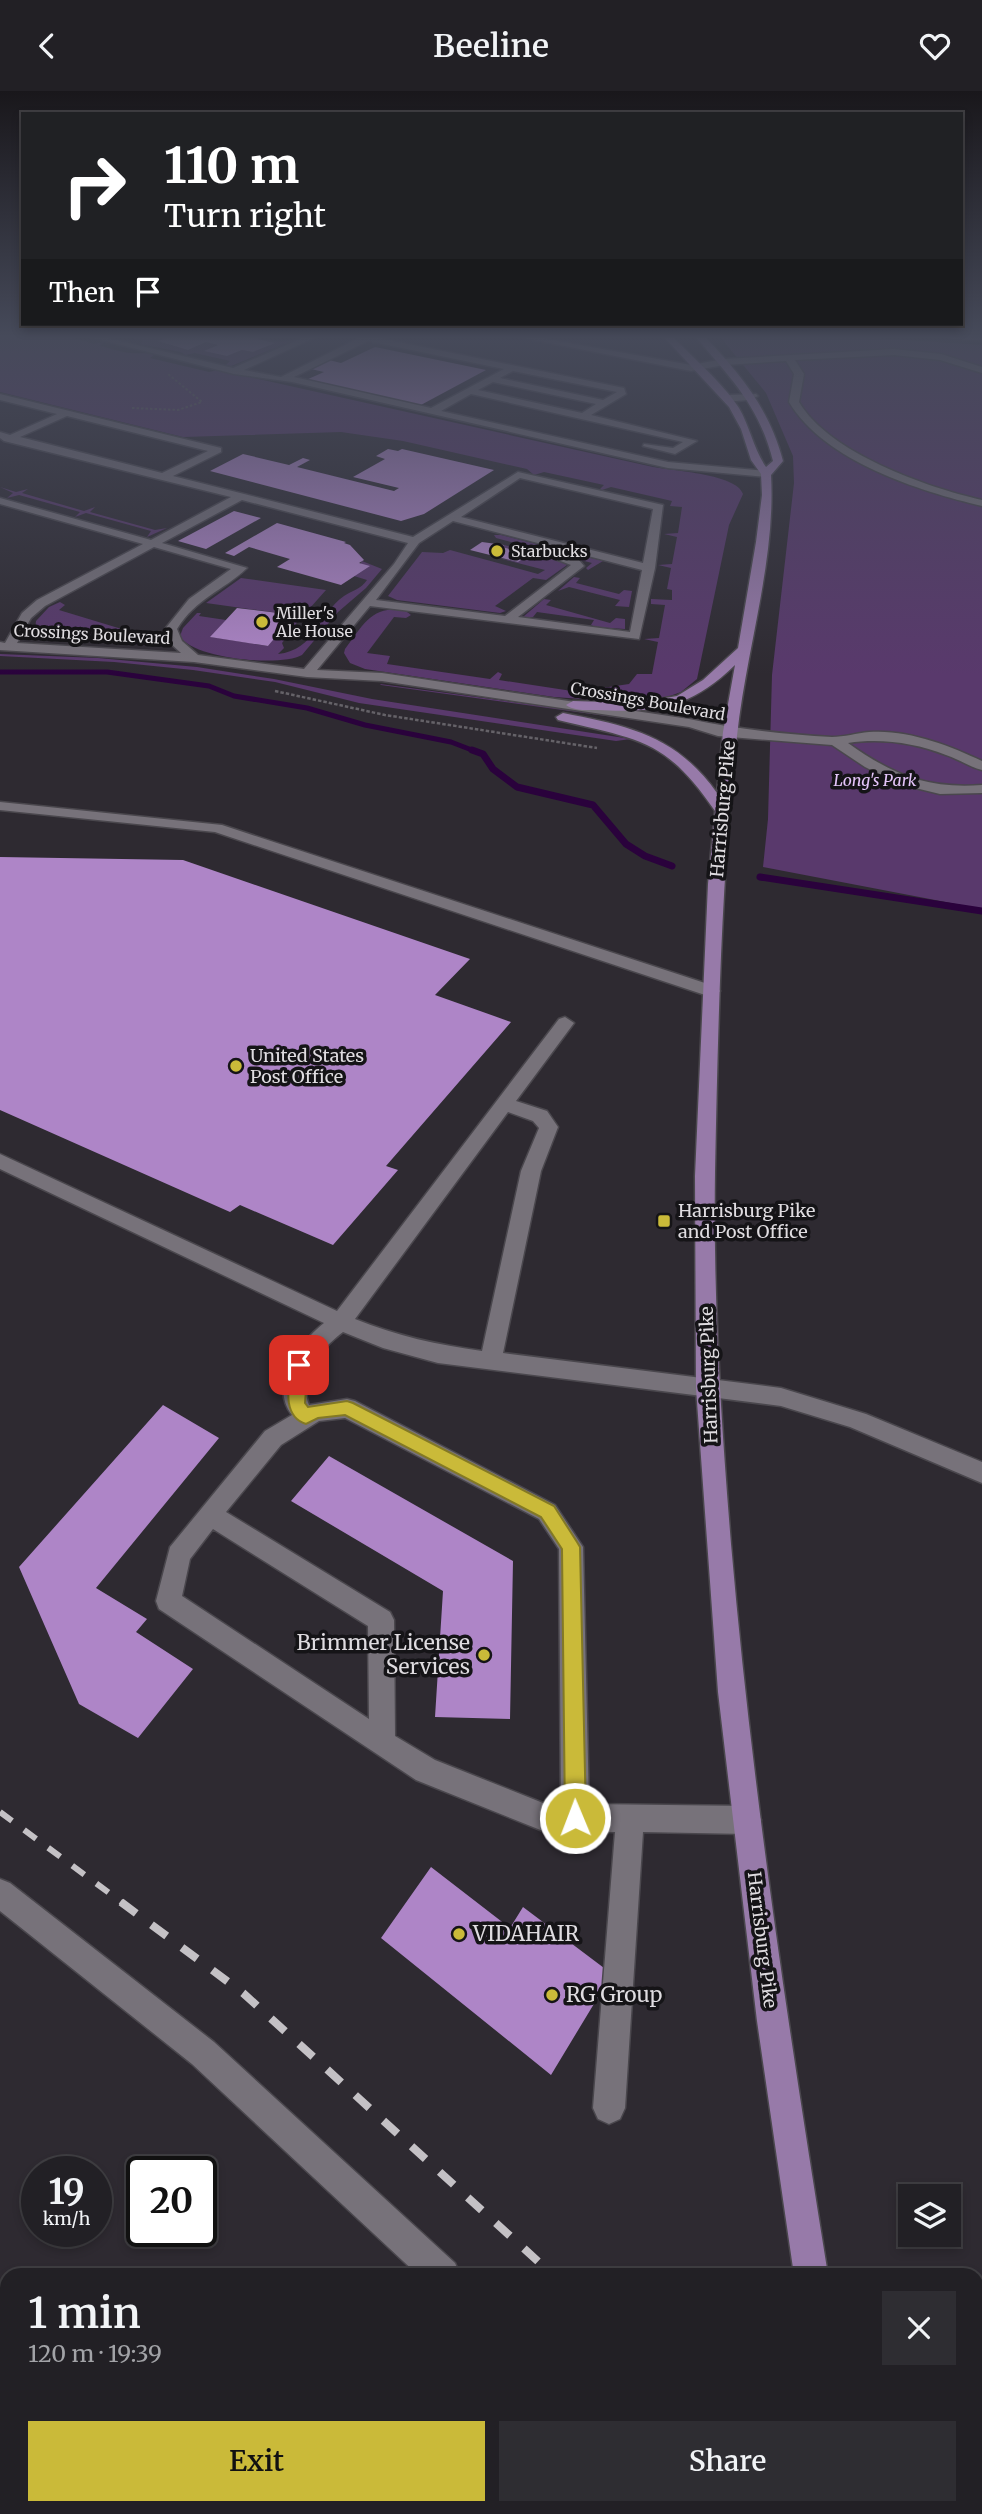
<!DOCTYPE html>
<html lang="en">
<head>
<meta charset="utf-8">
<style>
	:root { --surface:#222025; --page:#2e2d32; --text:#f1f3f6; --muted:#a2a3a7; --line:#3f3e42; --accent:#caba39 }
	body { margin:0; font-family:Merriweather,serif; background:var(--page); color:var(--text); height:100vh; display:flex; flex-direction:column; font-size:26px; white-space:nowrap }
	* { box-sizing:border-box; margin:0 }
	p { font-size:23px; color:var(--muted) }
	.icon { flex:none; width:38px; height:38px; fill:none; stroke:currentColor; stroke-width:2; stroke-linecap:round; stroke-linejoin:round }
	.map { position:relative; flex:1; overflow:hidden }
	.side { position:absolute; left:0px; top:2177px; width:984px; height:247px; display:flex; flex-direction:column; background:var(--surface); border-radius:21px 21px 0 0; box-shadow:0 4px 10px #0003,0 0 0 2px var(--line) }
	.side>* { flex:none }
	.top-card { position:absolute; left:21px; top:21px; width:942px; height:214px; border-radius:0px; box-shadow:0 4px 10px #0003,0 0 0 2px var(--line); background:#202124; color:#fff; overflow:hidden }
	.tools { position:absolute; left:898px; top:2093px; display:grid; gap:14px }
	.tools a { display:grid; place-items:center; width:63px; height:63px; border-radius:0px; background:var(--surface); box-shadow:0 4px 10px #0003,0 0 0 2px var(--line); font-size:35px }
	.speed { position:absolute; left:21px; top:2065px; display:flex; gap:14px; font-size:35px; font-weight:700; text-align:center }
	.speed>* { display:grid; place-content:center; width:91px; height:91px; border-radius:50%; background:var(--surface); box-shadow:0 4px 10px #0003,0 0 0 2px var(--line); line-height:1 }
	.speed small { font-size:18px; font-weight:400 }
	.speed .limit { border:4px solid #111; border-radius:10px; background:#fff; color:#111 }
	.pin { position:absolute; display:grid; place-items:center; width:60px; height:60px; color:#fff; margin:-30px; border-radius:14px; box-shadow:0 4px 10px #0006 }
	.me { position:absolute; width:77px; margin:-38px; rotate:359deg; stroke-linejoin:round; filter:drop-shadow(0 0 5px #0008) }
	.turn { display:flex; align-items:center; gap:24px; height:147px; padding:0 28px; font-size:32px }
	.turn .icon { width:91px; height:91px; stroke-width:2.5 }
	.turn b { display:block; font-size:49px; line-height:60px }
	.then { display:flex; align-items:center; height:66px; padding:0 28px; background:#0003; gap:14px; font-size:26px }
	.round { display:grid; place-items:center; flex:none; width:74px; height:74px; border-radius:0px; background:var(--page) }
	.overview { display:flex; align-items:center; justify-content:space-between; height:119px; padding:0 28px }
	h1 { font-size:42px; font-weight:600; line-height:52px }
	.action { display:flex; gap:14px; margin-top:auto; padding:14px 28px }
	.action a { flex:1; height:80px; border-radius:0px; background:var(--accent); color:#111; font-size:28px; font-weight:600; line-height:80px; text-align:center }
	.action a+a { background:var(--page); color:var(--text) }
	header { display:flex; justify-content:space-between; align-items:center; height:91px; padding:0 28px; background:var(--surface); font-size:32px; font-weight:600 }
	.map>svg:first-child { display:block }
	.green { fill:#59396c }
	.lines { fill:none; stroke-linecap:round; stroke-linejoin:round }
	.stream-far1 { stroke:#2a023c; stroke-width:5 }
	.stream { stroke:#2a023c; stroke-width:7 }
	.building { fill:#ae85c7 }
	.minor-casing { stroke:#4a474d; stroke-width:3 }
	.major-casing { stroke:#4a474d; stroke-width:3 }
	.highway-casing { stroke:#4a474d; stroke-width:3 }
	.path-far1 { stroke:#656268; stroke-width:2; stroke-dasharray:2.5 2; stroke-linecap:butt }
	.path { stroke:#656268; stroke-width:2.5; stroke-dasharray:3.5 2; stroke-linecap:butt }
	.minor { fill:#77727a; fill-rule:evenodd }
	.major { fill:#977aa9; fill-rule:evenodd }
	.highway { fill:#ad80c9; fill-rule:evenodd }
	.rail-far1 { stroke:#c4c1c5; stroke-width:6; stroke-dasharray:15 15; stroke-linecap:butt }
	.rail { stroke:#c4c1c5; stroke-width:8; stroke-dasharray:19 19; stroke-linecap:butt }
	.route { fill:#caba39; stroke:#837925; stroke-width:2 }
	.poi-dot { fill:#caba39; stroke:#151417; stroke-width:2.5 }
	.labels { text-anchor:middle; stroke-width:7; stroke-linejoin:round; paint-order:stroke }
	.far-poi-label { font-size:16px; fill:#dfdce0; stroke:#151417; text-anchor:start }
	.far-street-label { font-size:16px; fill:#dfdce0; stroke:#151417 }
	.far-park-label { font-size:16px; font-style:italic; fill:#e5c5fa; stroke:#151417 }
	.street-label { font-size:18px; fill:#dfdce0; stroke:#151417 }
	.poi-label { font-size:18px; fill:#dfdce0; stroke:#151417; text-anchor:start }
	.near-poi-label { font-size:21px; fill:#dfdce0; stroke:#151417; text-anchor:start }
</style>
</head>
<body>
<header><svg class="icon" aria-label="back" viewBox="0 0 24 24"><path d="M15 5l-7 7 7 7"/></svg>Beeline<svg class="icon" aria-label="heart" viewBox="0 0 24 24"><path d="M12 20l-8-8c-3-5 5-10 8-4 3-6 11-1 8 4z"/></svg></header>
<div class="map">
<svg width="982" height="2423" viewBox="0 0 982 2423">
	<rect width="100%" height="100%" fill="#2e2a31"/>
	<!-- green -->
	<path class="green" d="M0 245H67L94 253 103 251 100 255C109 257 120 261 130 262 139 263 145 261 154 264L150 267 209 281 218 279 653 376C673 380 737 383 743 403L729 434 697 588 681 601 667 606 649 610H611L554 606 365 578 350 572 344 562 345 558C359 540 370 516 396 519 403 519 407 520 411 524L406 527 394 526 367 562 390 565 387 573 490 588 498 581 502 583 499 589 598 604 602 597 629 593 637 583H652L658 551 644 548 659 547 665 514 651 513V508L672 509V499L667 498 671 477 658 474 672 473 677 446 664 443 678 442 682 416 670 415 672 410 611 396 602 399 600 398 604 394 544 381 534 384 527 378 403 350 341 341 183 346 0 301Z
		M117 245H172L160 250 188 259 206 251 218 254 206 260 227 265 242 259 253 261 274 252 244 245 282 251 294 249 231 275 226 274 230 270 195 262 185 264 181 261 139 253 143 250 123 245 113 247Z
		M726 245H842L982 254V818L763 776 768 728 772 584 794 392 793 365 766 302 721 247Z
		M0 396 16 401 28 398 22 402 84 420 95 416 90 421 155 439 167 437 147 446 151 440 86 422 75 426 80 421 19 404 7 407 13 402Z
		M494 444H501L603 470 588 479 586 477 592 472 496 447Z
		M504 454 562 469 567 474 546 489 533 487 495 515 506 520 500 522 397 509 388 505 422 461 443 462 450 459 538 483 545 479 490 465 518 471 529 463 502 456Z
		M362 470 382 478 366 497 338 521 302 564C281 576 192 568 180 545L183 537 197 522H201L199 525 226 529 211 546 268 555 277 544 287 546 282 552 284 557 278 563C316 559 318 523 344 505 353 499 361 498 367 489L354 485Z
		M574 486 580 487 576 492 619 503 624 499 632 500 629 516 615 515 620 509 569 496 558 500Z
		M241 487 326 499 294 535 286 534 293 524 206 512Z
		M544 508 551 509 546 514 610 532 616 527 625 528V538L595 536 591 534 594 529 537 521 533 526H523Z
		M60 511 65 514 59 519 148 546 157 541 163 542 169 556 44 547 35 540 36 530 49 516Z
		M0 563 98 567 197 576 274 588 372 608 631 648 616 650 359 612 275 591 193 579 114 571 0 565Z
		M380 593 655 630 657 632 381 594Z"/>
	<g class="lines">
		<!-- stream-far1 -->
		<path class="stream-far1" d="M0 581H107L209 595 234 605 307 617 365 634 451 651 477 661"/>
		<!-- stream -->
		<path class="stream" d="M472 659 483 663 493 678 517 696 593 714 626 753 645 765 672 775
			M760 786 982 820"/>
	</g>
	<!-- building -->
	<path class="building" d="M172 245H244L275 252 253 261 242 259 227 265 204 260 218 254 206 251 188 259 158 250Z
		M375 256 486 279 419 315 306 289 324 281 311 278 329 269 341 272Z
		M388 358 398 360 402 358 494 379 424 423 401 430 210 380 243 363 289 374 303 367 310 369 297 376 394 400 399 397 353 386 385 368 376 365Z
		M234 420 261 427 206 458 178 450Z
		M277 432 346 451 344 452 350 454 364 469 359 472 370 475 341 494 277 476 290 468 249 456 234 465 225 462Z
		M482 451 504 454 502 456 530 463 518 471 470 459Z
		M237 517 294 524 268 555 210 546Z
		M0 766 183 769 470 868 435 904 511 931 386 1075 398 1079 333 1154 240 1114 230 1121 0 1019Z
		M163 1314 219 1347 96 1497 147 1528 136 1541 193 1578 138 1647 79 1613 19 1476Z
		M329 1365 513 1470 510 1628 435 1626 443 1500 291 1410Z
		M431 1776 510 1837 523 1816 612 1883 551 1984 381 1847Z"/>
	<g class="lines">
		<!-- minor casing -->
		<g class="minor-casing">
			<path id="minor" d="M86 245H99L233 277 307 245H318L244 279 281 286 359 247 357 245H369L624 297 626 303 591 324 697 350 675 363 643 355 644 353 673 357 683 351 471 303 441 320 668 371 766 380 771 383 766 386 668 377 292 291 234 283ZM368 250 504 278 431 317 294 286ZM513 280 617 301 603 309 500 287ZM493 291 596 313 582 322 478 299Z
				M514 245H530L691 274 724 268 894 258 941 263 982 276V282L940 269 894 264 795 269 804 283 799 311C829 362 926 396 982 409V415C919 400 824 370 789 311L794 283 786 270 724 274 691 280Z
				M0 303 221 357V361L173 385 413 446 518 381 663 414 655 477 639 548 370 515 317 579 382 582 689 628C736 638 783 643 832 646 844 646 857 642 869 641 906 638 949 654 982 670V679C969 676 959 668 946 664 915 652 881 647 848 652 893 684 927 698 982 694V702L940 703 899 693 865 676 832 654 718 645 689 636 382 590 307 586 194 571 0 559V551L5 552 22 522 37 509 143 453 0 413V407L151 449 231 406 4 350 0 347V341L10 344 57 323 0 309ZM67 325 208 360 162 382 20 346ZM520 387 653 418 643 472 461 426ZM242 409 408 452 394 473 304 578 198 564 182 550 177 538C196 507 223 500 247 477L162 452ZM453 430 642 479 630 541 518 526 584 475 578 468 554 461 550 462V466L571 474 505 525 376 509 419 452ZM154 456 231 478 189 508 165 538 170 552 181 562 17 552 31 527 45 515Z
				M756 303 758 305C750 310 730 312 722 307L727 304Z
				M0 711 222 734 717 896 720 900 717 904H705L215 741 0 719Z
				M565 926 574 932 516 1010 547 1020 558 1036 541 1080 503 1262 781 1297 866 1323 982 1371V1392L850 1336 781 1315 438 1272 383 1257 343 1241C322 1257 297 1284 309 1314L347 1308 355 1310 555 1414 583 1456 589 1713 747 1715 757 1719 761 1729 757 1739 747 1743 643 1741 625 2017 620 2028 609 2033 598 2028 593 2017 615 1741 543 1740 416 1689 159 1518 156 1510 170 1456 265 1340 292 1324C268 1294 300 1251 324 1232L0 1078V1063L337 1220 559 928ZM508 1021 533 1030 539 1037 521 1080 482 1260C438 1254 397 1245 355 1228ZM345 1327 539 1428 559 1458 561 1712H543L435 1669 395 1645 394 1529 390 1521 226 1421 281 1354 319 1330ZM213 1438 368 1535 369 1628 182 1505 190 1468Z
				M0 1788 10 1792 214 1951 455 2172 460 2184H418L192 1973 0 1820Z
				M7 2301V2339L0 2342V2304Z
				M395 2417H434L436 2423H397Z
				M658 2417H699L701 2423H660Z"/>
		</g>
		<!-- major casing -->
		<g class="major-casing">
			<path id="major" d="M663 245H672C692 266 723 292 739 317 750 336 754 359 766 376L773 370C759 314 730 287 695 245H704C740 282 770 319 783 370L771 384C776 469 746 559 737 645 721 789 718 936 715 1081 713 1205 721 1329 731 1453 752 1698 789 1941 828 2184H794L757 1930 718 1601 696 1297 695 1085 708 793 715 720C665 647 639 649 558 629L556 626 563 622C628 635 676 644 717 702L723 641 735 574C691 617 657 622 597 619 587 619 574 620 566 614L573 610 636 612 677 605 703 589 738 557 756 451 762 404 761 383 751 369 741 338 729 316Z
				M828 2417H864L865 2423H829Z"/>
		</g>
		<!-- highway casing -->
		<g class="highway-casing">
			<path id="highway" d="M948 245H982V249L952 248Z"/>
		</g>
		<!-- path-far1 -->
		<path class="path-far1" d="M132 317 178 319 202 311 168 283"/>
		<!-- path -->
		<path class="path" d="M275 600 385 624 597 657"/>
		<!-- minor -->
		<use href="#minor" class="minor"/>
		<!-- major -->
		<use href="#major" class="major"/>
		<!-- highway -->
		<use href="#highway" class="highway"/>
		<!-- rail-far1 -->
		<path class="rail-far1" d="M0 1721 124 1813"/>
		<!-- rail -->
		<path class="rail" d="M121 1811 243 1902 553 2184
			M805 2417 812 2423"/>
	</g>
	<!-- sky -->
	<linearGradient id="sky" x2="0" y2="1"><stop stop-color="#19171b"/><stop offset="0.42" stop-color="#464a5a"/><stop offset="1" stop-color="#464a5a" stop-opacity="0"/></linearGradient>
	<rect width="982" height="584" fill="url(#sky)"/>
	<!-- route -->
	<path class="route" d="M299 1267 305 1269 308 1274 305 1312 308 1316 347 1310 353 1312 554 1415 577 1451 580 1456 586 1727 583 1734 575 1737 568 1734 565 1727 562 1458 541 1426 345 1324 318 1327 306 1333C281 1325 289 1293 291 1274L294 1269Z"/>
	<!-- markers -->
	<g class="poi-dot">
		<circle cx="497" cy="460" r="7"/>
		<circle cx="262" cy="531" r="7"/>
		<circle cx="236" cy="975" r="7"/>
		<rect x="657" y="1123" width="14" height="14" rx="3.5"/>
		<circle cx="484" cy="1564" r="7"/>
		<circle cx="459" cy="1843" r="7"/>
		<circle cx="552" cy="1904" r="7"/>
	</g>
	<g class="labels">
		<!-- far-poi labels -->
		<g class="far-poi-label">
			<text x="511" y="466">Starbucks</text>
			<text x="276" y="528">Miller's<tspan x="276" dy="18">Ale House</tspan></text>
		</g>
		<!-- far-street labels -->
		<g class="far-street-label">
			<text transform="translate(92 543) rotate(3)" y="6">Crossings Boulevard</text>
			<text transform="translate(648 610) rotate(10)" y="6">Crossings Boulevard</text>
		</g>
		<!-- far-park labels -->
		<g class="far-park-label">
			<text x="875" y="695">Long's Park</text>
		</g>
		<!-- street labels -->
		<g class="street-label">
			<text transform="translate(723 718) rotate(-85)" y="6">Harrisburg Pike</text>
			<text transform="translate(709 1284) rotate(-92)" y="6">Harrisburg Pike</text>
			<text transform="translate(762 1849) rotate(83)" y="6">Harrisburg Pike</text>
		</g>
		<!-- poi labels -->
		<g class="poi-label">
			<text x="250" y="971">United States<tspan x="250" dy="21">Post Office</tspan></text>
			<text x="678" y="1126">Harrisburg Pike<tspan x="678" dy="21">and Post Office</tspan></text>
		</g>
		<!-- near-poi labels -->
		<g class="near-poi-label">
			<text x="470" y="1559" text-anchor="end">Brimmer License<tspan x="470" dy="24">Services</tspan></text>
			<text x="473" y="1850">VIDAHAIR</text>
			<text x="566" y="1911">RG Group</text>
		</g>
	</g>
</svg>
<div class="tools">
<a><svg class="icon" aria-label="layers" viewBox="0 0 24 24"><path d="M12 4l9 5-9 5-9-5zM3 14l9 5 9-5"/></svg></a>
</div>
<div class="speed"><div>19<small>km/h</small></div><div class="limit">20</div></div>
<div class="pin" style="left:299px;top:1274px;background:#d93025"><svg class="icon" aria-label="arrive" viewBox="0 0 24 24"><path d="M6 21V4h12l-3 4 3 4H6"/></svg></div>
<svg class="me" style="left:575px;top:1727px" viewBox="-20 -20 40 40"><circle r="17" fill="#caba39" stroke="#fff" stroke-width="3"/><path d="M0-11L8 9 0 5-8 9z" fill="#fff"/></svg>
<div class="top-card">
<div class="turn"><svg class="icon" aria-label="right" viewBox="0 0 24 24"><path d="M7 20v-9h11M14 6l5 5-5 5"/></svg><div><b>110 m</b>Turn right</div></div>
<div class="then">Then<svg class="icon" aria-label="arrive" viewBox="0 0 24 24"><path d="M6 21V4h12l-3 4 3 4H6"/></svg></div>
</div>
<section class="side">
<div class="overview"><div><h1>1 min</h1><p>120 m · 19:39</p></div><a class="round"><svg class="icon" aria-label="close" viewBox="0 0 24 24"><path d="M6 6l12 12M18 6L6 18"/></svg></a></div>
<div class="action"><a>Exit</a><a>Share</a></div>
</section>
</div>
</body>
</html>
